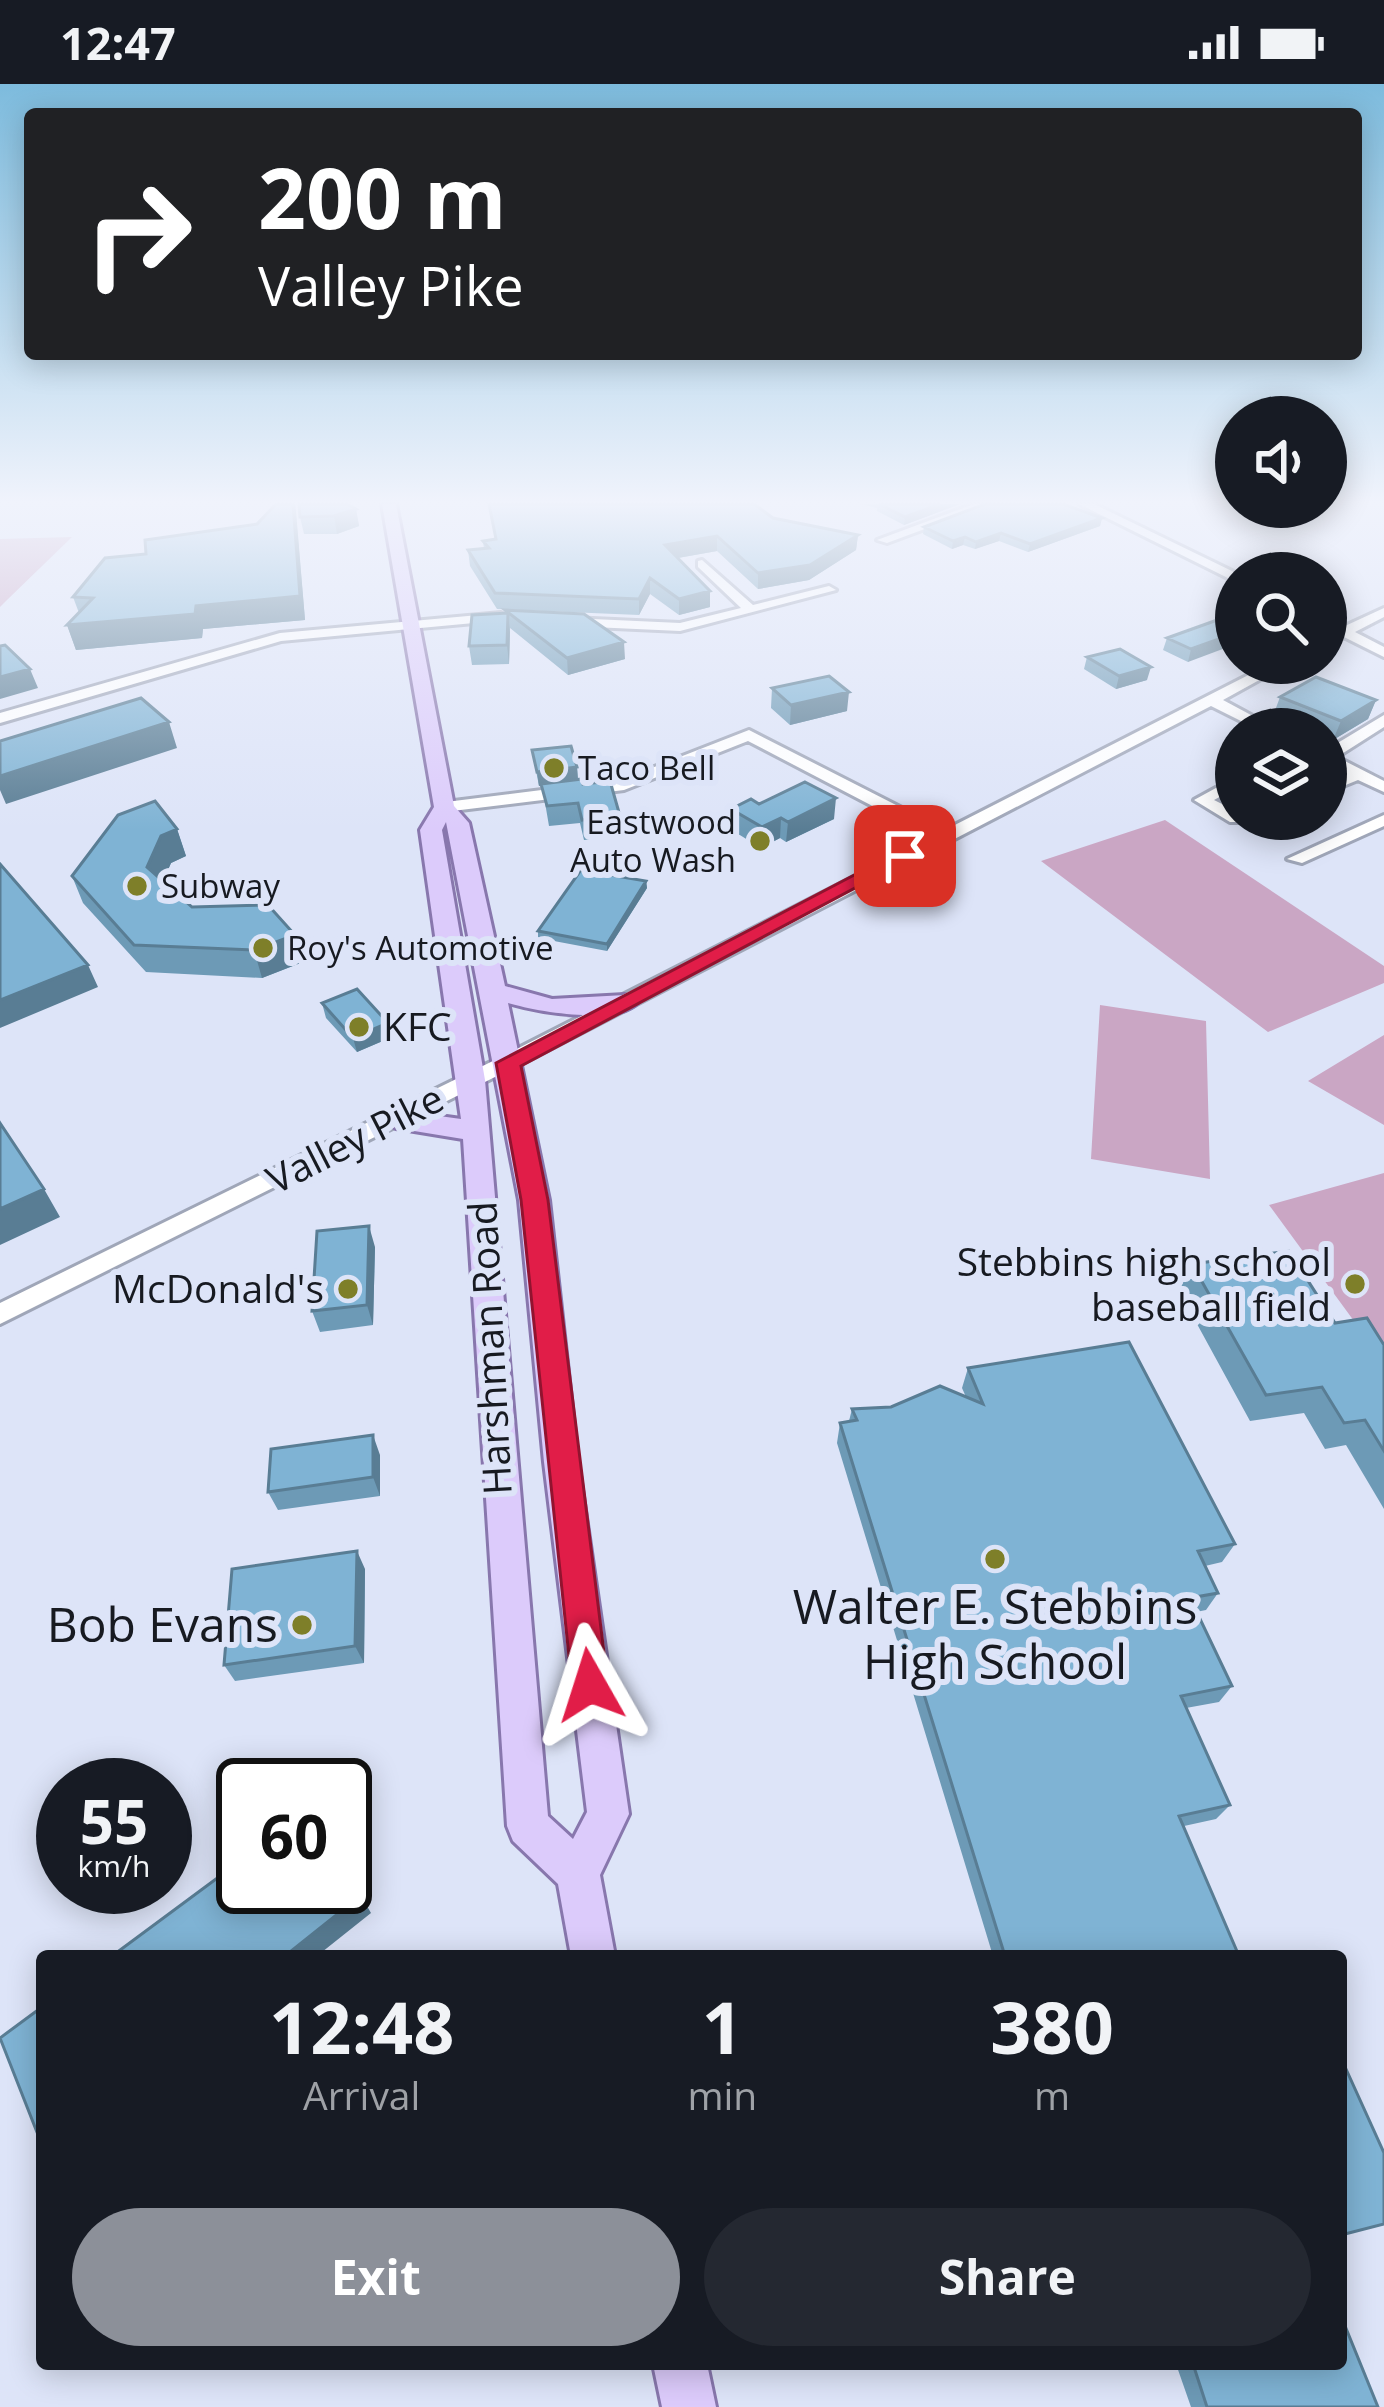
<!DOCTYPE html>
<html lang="en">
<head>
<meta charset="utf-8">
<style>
	:root { --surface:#171b24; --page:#242831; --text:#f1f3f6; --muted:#9ea1a6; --accent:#8c9099 }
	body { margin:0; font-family:"Open Sans",sans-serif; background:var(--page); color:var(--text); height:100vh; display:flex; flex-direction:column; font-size:45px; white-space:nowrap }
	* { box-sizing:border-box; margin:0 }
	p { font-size:39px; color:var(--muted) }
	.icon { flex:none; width:66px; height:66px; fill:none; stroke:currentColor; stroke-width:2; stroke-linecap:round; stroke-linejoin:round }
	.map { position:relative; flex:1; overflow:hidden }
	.side { position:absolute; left:36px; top:1866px; width:1311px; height:420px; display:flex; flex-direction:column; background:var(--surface); border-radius:12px; box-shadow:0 6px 30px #0003 }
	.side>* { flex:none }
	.guide { position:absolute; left:24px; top:24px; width:1338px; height:252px; border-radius:12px; box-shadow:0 6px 30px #0003; background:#202124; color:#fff; overflow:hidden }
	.controls { position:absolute; left:1215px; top:312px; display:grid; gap:24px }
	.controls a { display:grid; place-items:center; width:132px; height:132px; border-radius:50%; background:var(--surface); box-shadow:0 6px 30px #0003; font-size:60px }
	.speed { position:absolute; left:36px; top:1674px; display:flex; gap:24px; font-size:60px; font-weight:700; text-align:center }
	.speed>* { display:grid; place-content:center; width:156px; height:156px; border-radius:50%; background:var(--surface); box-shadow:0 6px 30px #0003; line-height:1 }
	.speed small { font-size:30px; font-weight:400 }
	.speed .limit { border:6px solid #111; border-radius:18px; background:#fff; color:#111 }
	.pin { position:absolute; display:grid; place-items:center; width:102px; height:102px; color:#fff; margin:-51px; border-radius:24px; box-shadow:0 6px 18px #0006 }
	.me { position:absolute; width:132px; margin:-66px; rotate:354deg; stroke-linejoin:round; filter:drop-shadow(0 0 9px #0008) }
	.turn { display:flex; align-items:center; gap:42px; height:252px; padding:0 36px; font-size:54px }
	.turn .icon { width:156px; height:156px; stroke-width:2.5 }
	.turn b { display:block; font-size:84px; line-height:102px }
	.eta { display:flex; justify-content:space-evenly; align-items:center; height:204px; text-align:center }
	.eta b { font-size:72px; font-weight:700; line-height:84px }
	.action { display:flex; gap:24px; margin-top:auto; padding:24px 36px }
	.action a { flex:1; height:138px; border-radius:72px; background:var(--accent); color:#fff; font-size:48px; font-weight:700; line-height:138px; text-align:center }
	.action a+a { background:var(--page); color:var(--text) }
	.status { display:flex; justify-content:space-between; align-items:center; height:84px; padding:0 60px; background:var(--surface); direction:ltr }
	.status svg { height:33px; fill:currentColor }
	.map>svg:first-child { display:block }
	.green { fill:#caa6c4 }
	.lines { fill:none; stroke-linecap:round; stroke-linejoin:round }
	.minor-casing { stroke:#9fa6b8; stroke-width:6 }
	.major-casing { stroke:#8877ad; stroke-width:6 }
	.minor { fill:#fff; fill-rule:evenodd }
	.major { fill:#dccbfb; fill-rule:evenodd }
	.wall { fill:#6d9ab6 }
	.shaded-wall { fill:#597d94 }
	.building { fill:#7fb3d4; stroke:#597d94; stroke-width:3 }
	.route { fill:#e11d48; stroke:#92132f; stroke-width:3 }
	.poi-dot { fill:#7e7f29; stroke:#dde4f8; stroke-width:4.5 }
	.labels { text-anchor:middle; stroke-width:12; stroke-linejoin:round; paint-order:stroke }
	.far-poi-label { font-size:33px; fill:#171a21; stroke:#dde4f8; text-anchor:start }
	.poi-label { font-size:39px; fill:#171a21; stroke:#dde4f8; text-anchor:end }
	.street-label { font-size:39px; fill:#171a21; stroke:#dde4f8 }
	.near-poi-label { font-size:48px; fill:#171a21; stroke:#dde4f8 }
</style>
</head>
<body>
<div class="status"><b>12:47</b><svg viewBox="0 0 49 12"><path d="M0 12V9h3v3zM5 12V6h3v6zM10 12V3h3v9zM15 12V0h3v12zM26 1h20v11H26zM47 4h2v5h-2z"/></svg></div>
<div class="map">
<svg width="1384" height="2323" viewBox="0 0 1384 2323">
	<rect width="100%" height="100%" fill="#dde4f8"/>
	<!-- green -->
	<path class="green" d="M72 453 8 515 0 523V455Z
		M1165 736 1384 882V899L1268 948 1041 777Z
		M1100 921 1206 937 1210 1095 1091 1075Z
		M1384 951V1041L1308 997Z
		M1384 1089V1278L1269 1121Z"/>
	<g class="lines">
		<!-- minor casing -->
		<g class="minor-casing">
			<path id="minor" d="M974 420H992L887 459 877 456Z
				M1079 420H1094L1236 489V498Z
				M702 476 753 521 829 502 836 506 680 547 571 542 564 538 571 534 680 539 741 524 698 483V477Z
				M1384 524V533L1355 548 1384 563V573L1344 553 1326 561V552L1334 548 1326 543V534L1345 542Z
				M501 529 508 533 506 536 281 557 0 639V629L280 549Z
				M1272 579H1290L1223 616 1277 645H1257L1211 622 515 983 0 1240V1219L501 973 932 753 748 657 624 706 444 728 436 723 438 719 621 696 749 646 945 746Z
				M1384 631V643L1337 673 1384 697V708L1358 696 1326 709V698L1345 690 1326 680V666Z
				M1236 693V704L1214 716 1236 727V735H1244L1242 738H1230L1194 716Z
				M1384 731V742L1302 779 1287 775Z"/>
		</g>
		<!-- major casing -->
		<g class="major-casing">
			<path id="major" d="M382 420H396L454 722 469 739 505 902 552 915 625 911 637 919C613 941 539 928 508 919L549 1116 578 1378 629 1730 600 1791 615 1872H571L558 1800 513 1757 507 1742 463 1055 396 1044 382 1035 396 1026 461 1035 420 746 434 723ZM446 738 519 1116 544 1378 587 1728 573 1755 548 1732 485 996 442 746Z
				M653 2280H707L716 2323H662Z"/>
		</g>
		<!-- minor -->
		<use href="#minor" class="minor"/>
		<!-- major -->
		<use href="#major" class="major"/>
	</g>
	<!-- wall -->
	<path class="wall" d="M276 420H295L305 536 203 545 202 554 76 566 67 541 79 529 73 513 146 470 257 440Z
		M488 420H754L773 434 858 451 856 466 809 496 758 505 717 467 678 474 710 523 679 531 650 510 639 531 497 525 470 482 468 466 484 465 483 457 495 455Z
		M861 420H960L904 441 877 427V424Z
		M1069 422 1102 434 1100 442 1028 468 999 457 975 465 963 461 952 465 923 450 924 443 1075 422Z
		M356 425 359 442 337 450H304L300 433Z
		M505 526 625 575 568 591 510 544 509 580 472 581 469 562 506 529Z
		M1234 530 1188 578 1163 566 1167 554Z
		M1087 573 1147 596 1116 605 1084 585Z
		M772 604 847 627 790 641 771 624Z
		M1280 613 1376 616 1368 635 1333 656 1326 653V645H1306L1273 632Z
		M532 666 577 683 578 696 620 732 621 752 584 756 580 739 549 742 542 701 539 702Z
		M759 720 834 735 786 758 780 754 761 764 730 745 731 725Z
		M177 745 186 772 171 779 163 797 192 823 295 851 303 878 262 894 146 888 83 819 72 792Z
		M646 797 647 804 607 867 538 854V847Z
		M322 919 392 953 357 968 326 934Z
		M375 1163 373 1241 320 1248 312 1227Z
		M1192 1180 1384 1261V1425L1346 1361 1325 1365 1304 1329 1250 1337 1179 1207Z
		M968 1284 1235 1460 1222 1478 1205 1482 1218 1509 1206 1526 1196 1528 1232 1602 1219 1618 1186 1624 1230 1721 1216 1735 1184 1742 1239 1872H993L837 1359 840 1339 849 1337 852 1325 891 1323 966 1313 962 1304Z
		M380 1371V1412L278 1426 268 1408Z
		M365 1485 364 1579 235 1597 224 1581Z
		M1176 2280H1341L1378 2323H1191Z"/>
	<!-- shaded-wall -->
	<path class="shaded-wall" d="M293 420H295L296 427 305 536 203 545 202 554 76 566 67 541 196 522Z
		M940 420H960L904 441 905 433Z
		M356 425 359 442 337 450 334 432Z
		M1102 434 1100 442 1028 468 1030 460Z
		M1001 449 999 457 975 465 976 458Z
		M858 451 856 466 809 496 758 505V489Z
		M717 452V467L666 476 665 461Z
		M965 453 963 461 952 465 953 457Z
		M650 494V510L639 531V515Z
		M710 507V523L679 531V515Z
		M508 529 510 548 509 580 507 561Z
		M1236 549V560L1188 578 1191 565Z
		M624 558 625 575 568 591 567 574Z
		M1151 583 1147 596 1116 605 1119 592Z
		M30 585 38 604 0 615V593Z
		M849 608 847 627 790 641 791 621Z
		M1376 616 1368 635 1333 656 1341 637Z
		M169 638 177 664 6 720 0 706V692Z
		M577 683 578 697 539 702 537 688Z
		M836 714 834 735 786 758 788 738Z
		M781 734 780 754 761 764 762 743Z
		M177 745 186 772 171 779 157 811 147 783 161 752Z
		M646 797 647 804 607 867V860Z
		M295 851 303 878 262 894 254 866Z
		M88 881 98 903 0 944V916Z
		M388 939 392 953 357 968 353 954Z
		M44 1105 60 1133 0 1161V1125Z
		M369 1142 375 1163 373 1241 367 1221Z
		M373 1351 380 1371V1412L373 1393Z
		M357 1467 365 1485 364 1579 355 1562Z
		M345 1784 371 1829 317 1872H285L345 1789Z"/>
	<!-- building -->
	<path class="building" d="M276 420H293L300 512 196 522 195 530 67 541 93 514 73 513 105 474 146 470 145 456 257 440Z
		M299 420H347L356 425 334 432 300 433Z
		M489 420H754L773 434 858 451 810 481 758 489 717 452 665 461 710 507 679 515 650 494 639 515 495 509 468 466 489 464 483 457 496 455Z
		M879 420H940L905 433Z
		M985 420H1063L1102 434 1030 460 1001 449 976 458 965 453 953 457 924 443Z
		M505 526 584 530 624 558 567 574Z
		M508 529 507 561 469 562 472 531Z
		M1234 530 1236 531V549L1191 565 1167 554Z
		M5 561 30 585 0 593V562Z
		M1120 565 1151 583 1119 592 1087 573Z
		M829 592 849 608 791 621 772 604Z
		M1316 593 1376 616 1341 637 1280 613Z
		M141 614 169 638 0 692V657Z
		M571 662 577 683 537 688 532 666Z
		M582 695 583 700 610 697 620 732 582 736 578 719 547 722 541 700Z
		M805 698 836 714 788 738 781 734 762 743 731 725 751 715 759 720Z
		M155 717 177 745 161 752 147 783 192 823 268 821 295 851 254 866 134 861 72 792 118 731Z
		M0 780 88 881 0 916Z
		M581 786 646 797 607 860 538 847Z
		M357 905 388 939 353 954 322 919Z
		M0 1039 44 1105 0 1125Z
		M369 1142 367 1221 312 1227 317 1147Z
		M1289 1167 1335 1239 1367 1234 1384 1261V1367L1365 1336 1344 1339 1322 1303 1266 1311 1192 1180Z
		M1129 1258 1235 1460 1198 1467 1218 1509 1190 1514 1232 1602 1181 1612 1230 1721 1179 1732 1239 1872H1005L840 1339 857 1336 852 1325 891 1323 940 1302 983 1320 968 1284Z
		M373 1351V1393L268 1408 271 1365Z
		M357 1467 355 1562 224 1581 232 1485Z
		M243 1775V1803H345V1789L359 1813 285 1872H112Z
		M42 1923V2061L0 1954Z
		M1341 1974 1384 2069V2140L1341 2151Z
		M1341 2232 1378 2323H1207L1193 2280H1341Z"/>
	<!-- sky -->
	<linearGradient id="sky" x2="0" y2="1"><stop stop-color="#7dbbdd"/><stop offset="0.56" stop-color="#f0f3fc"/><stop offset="1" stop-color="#f0f3fc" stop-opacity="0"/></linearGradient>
	<rect width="1384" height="746" fill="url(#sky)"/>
	<!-- route -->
	<path class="route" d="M898 768 915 772 521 982 548 1116 608 1601 602 1614 590 1619 577 1614 572 1601 521 1116 496 979Z"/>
	<!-- markers -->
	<g class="poi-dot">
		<circle cx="554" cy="684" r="12"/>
		<circle cx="760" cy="757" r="12"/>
		<circle cx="137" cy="802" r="12"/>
		<circle cx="263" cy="864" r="12"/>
		<circle cx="359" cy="943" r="12"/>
		<circle cx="1355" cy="1200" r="12"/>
		<circle cx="348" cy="1205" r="12"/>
		<circle cx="995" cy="1475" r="12"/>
		<circle cx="302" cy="1541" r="12"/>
	</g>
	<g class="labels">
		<!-- far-poi labels -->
		<g class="far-poi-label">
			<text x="578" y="696">Taco Bell</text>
			<text x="736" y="750" text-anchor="end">Eastwood<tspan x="736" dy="38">Auto Wash</tspan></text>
			<text x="161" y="814">Subway</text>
			<text x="287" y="876">Roy's Automotive</text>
		</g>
		<!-- poi labels -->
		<g class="poi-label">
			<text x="383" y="957" text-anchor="start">KFC</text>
			<text x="1331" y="1192">Stebbins high school<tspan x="1331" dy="45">baseball field</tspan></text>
			<text x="324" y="1219">McDonald's</text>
		</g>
		<!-- street labels -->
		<g class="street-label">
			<text transform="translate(355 1055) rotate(-27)" y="14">Valley Pike</text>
			<text transform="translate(490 1264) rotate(-93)" y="14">Harshman Road</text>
		</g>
		<!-- near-poi labels -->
		<g class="near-poi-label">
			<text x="995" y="1540">Walter E. Stebbins<tspan x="995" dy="55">High School</tspan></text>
			<text x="278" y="1558" text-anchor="end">Bob Evans</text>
		</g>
	</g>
</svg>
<div class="controls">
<a><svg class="icon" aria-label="sound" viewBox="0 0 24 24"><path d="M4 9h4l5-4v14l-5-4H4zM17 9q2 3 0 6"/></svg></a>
<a><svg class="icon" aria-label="search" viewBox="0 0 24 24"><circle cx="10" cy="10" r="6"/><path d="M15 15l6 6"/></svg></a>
<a><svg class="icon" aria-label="layers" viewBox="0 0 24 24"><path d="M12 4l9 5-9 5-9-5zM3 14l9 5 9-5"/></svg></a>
</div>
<div class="speed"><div>55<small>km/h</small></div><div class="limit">60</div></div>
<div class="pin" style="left:905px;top:772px;background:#d93025"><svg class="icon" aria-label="arrive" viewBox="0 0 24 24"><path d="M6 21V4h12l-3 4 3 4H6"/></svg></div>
<svg class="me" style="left:590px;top:1601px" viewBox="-20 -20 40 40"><path d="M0-17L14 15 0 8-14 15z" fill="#e11d48" stroke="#fff" stroke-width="4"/></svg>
<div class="guide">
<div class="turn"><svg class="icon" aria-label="right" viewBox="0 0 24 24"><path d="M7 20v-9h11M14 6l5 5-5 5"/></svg><div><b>200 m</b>Valley Pike</div></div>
</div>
<section class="side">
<div class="eta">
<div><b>12:48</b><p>Arrival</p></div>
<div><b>1</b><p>min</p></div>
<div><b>380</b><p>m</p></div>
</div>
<div class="action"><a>Exit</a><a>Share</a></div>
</section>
</div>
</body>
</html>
